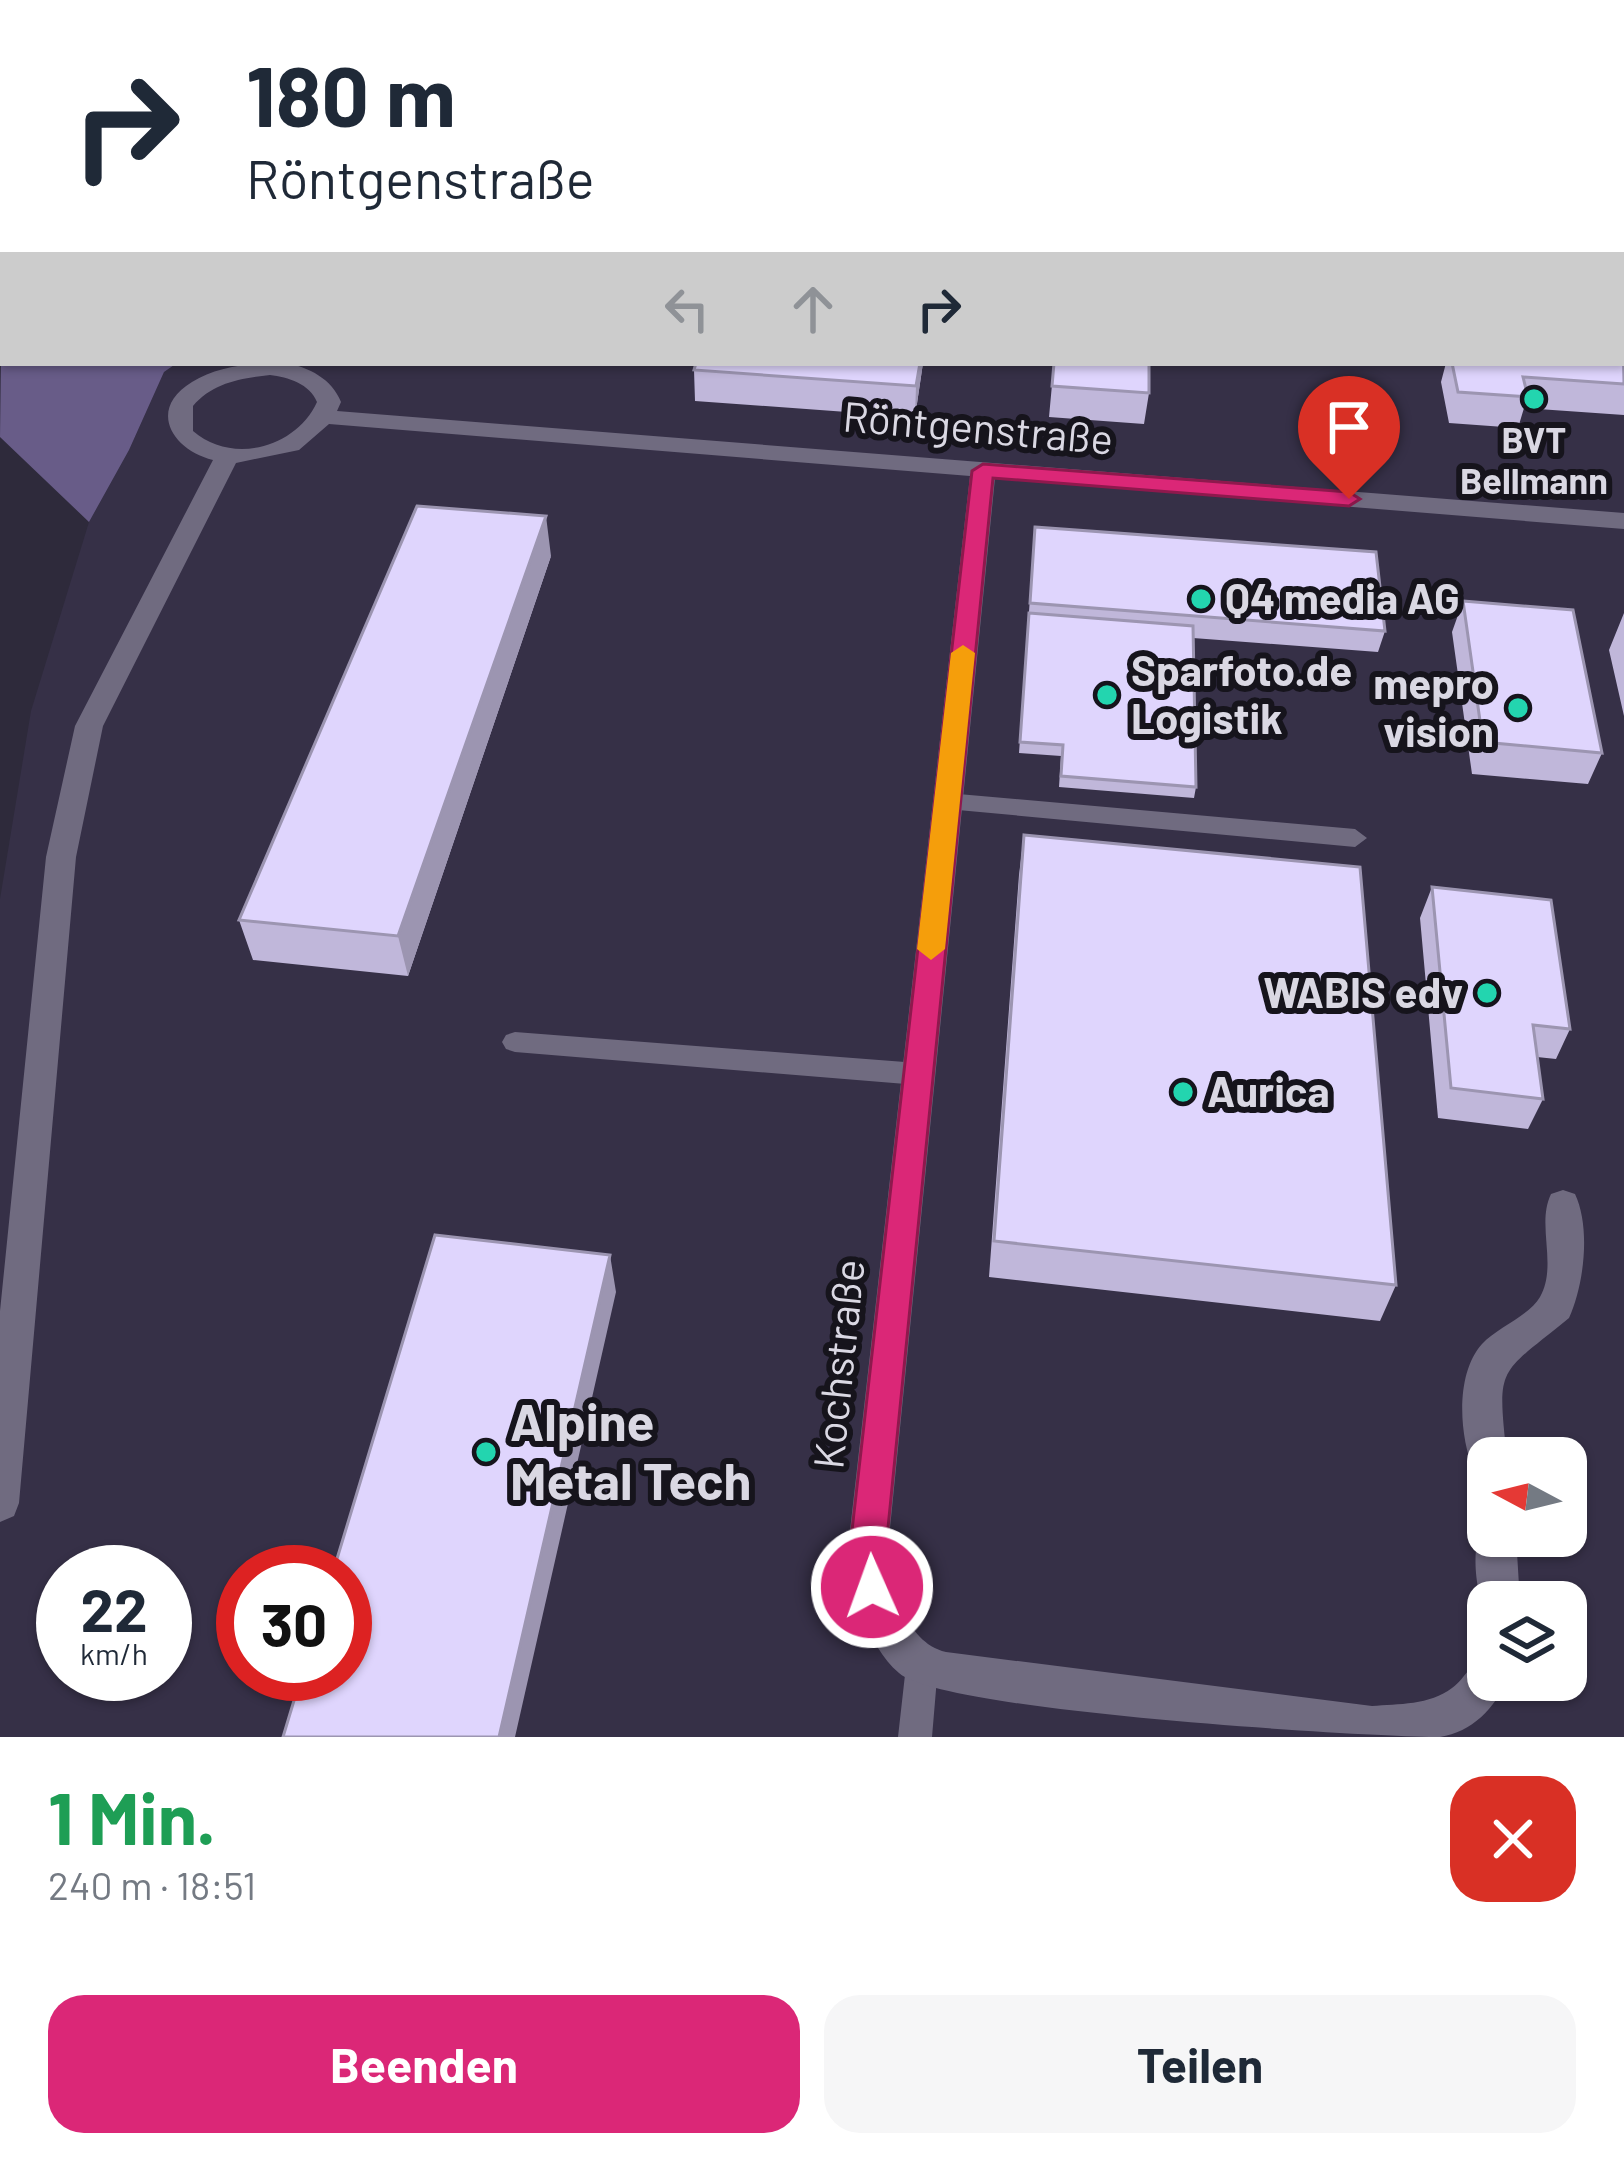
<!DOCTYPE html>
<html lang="de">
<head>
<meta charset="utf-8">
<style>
	:root { --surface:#fff; --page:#f6f6f7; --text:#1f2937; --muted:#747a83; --accent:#db2777 }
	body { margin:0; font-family:Barlow,sans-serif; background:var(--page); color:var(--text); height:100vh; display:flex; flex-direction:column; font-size:45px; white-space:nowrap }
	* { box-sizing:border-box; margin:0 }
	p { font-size:39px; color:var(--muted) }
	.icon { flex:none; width:66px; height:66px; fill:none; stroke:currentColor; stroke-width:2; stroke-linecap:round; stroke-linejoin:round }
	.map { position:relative; height:1737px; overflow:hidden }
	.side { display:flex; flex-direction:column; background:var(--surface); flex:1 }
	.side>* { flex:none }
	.guide { position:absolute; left:0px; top:0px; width:1626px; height:366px; box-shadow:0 3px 9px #0004; background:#fff; color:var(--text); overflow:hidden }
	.needle { width:78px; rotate:277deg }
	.tools { position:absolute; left:1467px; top:1437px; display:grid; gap:24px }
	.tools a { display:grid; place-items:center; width:120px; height:120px; border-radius:24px; background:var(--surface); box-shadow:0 3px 9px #0004; font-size:60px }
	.speed { position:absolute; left:36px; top:1545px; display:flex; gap:24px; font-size:60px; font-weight:700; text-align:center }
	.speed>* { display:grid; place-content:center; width:156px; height:156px; border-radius:50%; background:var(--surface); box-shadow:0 3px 9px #0004; line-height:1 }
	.speed small { font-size:30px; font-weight:400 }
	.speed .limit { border:18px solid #d22; background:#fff; color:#111 }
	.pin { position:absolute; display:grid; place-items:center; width:102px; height:102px; color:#fff; margin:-123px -51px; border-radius:50% 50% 50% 0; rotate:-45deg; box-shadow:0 0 12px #0007 }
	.pin .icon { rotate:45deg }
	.me { position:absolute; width:132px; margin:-66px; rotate:358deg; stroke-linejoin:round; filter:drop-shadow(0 0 9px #0008) }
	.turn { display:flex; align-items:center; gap:42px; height:252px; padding:0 48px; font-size:54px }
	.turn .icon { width:156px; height:156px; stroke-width:2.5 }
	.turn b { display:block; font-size:84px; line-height:102px }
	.lanes { display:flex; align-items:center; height:114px; padding:0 48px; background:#0003; justify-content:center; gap:60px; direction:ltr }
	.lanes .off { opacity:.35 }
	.round { display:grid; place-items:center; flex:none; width:126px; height:126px; border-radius:36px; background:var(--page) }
	.summary { display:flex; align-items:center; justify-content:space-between; height:204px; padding:0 48px }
	h1 { font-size:72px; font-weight:700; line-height:90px; color:#1e9e55 }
	.cta { display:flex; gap:24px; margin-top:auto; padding:24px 48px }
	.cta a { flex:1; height:138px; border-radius:36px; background:var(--accent); color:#fff; font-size:48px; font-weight:700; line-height:138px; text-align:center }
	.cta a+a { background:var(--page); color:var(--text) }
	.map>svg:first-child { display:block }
	.built { fill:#363047; fill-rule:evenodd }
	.forest { fill:#685c88 }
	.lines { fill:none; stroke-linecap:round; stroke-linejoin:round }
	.lane { fill:#706b80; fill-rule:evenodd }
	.street { fill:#706b80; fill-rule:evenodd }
	.secondary { fill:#608288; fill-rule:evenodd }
	.rail { stroke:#9794a1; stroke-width:6; stroke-dasharray:4.5 8; stroke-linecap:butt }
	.wall { fill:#c0b7da }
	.shaded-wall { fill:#9c95b1 }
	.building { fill:#dfd5fd; stroke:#9c95b1; stroke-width:3 }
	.route { fill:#db2777; stroke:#8e194d; stroke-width:3 }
	.slow { fill:#f59e0b }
	.poi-dot { fill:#23d5af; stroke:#16141c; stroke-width:4.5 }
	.labels { text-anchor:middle; stroke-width:12; stroke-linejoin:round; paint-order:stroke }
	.far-poi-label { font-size:36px; font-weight:bold; fill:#dad8e3; stroke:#16141c }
	.street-label { font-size:42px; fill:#dad8e3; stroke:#16141c }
	.poi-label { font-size:42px; font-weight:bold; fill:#dad8e3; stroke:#16141c; text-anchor:start }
	.near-poi-label { font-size:51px; font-weight:bold; fill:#dad8e3; stroke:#16141c; text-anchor:start }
</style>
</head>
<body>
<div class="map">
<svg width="1624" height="1737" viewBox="0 0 1624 1737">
	<rect width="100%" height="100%" fill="#2e2a3b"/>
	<!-- built -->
	<path class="built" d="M0 0H427L3 3 0 31Z
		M1624 189V1737H0V899L31 711 89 522 129 450 164 372 177 363H1623ZM1488 1458H1566V1536H1488ZM63 1572H165V1674H63ZM243 1572H345V1674H243ZM1488 1602H1566V1680H1488Z"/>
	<!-- forest -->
	<path class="forest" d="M1008 0H1616L1617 3H964Z
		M3 182V363H177L164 372 129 450 89 522 0 437Z"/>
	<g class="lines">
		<!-- lane -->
		<path class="lane" d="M947 793 1355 829 1367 838 1355 847 947 809 935 801Z
			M515 1032 918 1063 927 1066 931 1074 927 1082 918 1085 515 1052 506 1049 502 1042 506 1035Z
			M922 1650 934 1654 938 1666 932 1737H898L906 1666 910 1654Z"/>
		<!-- street -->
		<path class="street" d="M285 363C309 367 332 379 341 402L337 411 1624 513V529L995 478 888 1548C893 1585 904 1642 946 1652L1372 1706C1398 1704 1430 1705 1452 1688 1467 1677 1470 1662 1488 1654V1680H1507C1495 1708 1472 1732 1440 1737 1371 1737 943 1712 899 1673 866 1645 853 1589 848 1548L970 476 329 424 299 450 236 463 103 726 76 857 19 1503 14 1516 0 1522V1311L46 857 75 726 213 460C172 450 147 409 192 382 219 365 254 363 285 363ZM270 375C288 377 310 384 317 402 296 448 232 465 193 431V406C212 383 241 378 270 375Z
			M1563 1190 1575 1194C1591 1228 1584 1285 1569 1318 1497 1377 1497 1364 1507 1458H1488V1476L1474 1471C1459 1436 1455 1374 1482 1344 1498 1327 1529 1316 1540 1297 1558 1265 1536 1225 1551 1194Z
			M1488 1520V1536H1516L1520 1602H1488V1617C1475 1596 1468 1537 1488 1520Z"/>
		<!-- secondary -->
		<path class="secondary" d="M0 115H3V127H0Z
			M1623 124H1624V136H1623Z"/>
		<!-- rail -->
		<path class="rail" d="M515 3 558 0
			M751 3 793 0
			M867 3 909 0"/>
	</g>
	<!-- wall -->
	<path class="wall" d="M1624 332V415L1524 408 1518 428 1449 423 1441 382 1446 363Z
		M923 363 915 417 695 401 694 370Z
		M1054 363 1149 393 1144 424 1049 417Z
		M1035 527 1385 631 1378 652 1193 638 1196 787 1194 798 1059 787 1061 756 1019 753Z
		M551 556 408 976 253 960 239 920Z
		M1463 601 1602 753 1588 784 1472 774 1452 632Z
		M1624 613V716L1609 650Z
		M1024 835 1396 1285 1380 1321 989 1277 1019 875Z
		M1432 887 1570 1029 1556 1059 1537 1057 1543 1099 1528 1129 1438 1118 1420 918Z"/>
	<!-- shaded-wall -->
	<path class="shaded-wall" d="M920 363H923L915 417 916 386Z
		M546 516 551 556 408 976 398 936Z
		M610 1255 616 1292 515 1737H499Z"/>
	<!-- building -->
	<path class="building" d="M1623 332 1624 384 1523 377 1528 397 1458 392 1452 363H1623Z
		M696 363H920L916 386 694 370Z
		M1054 363H1149V393L1052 386Z
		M417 506 546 516 398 936 239 920Z
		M1035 527 1376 552 1385 631 1030 603Z
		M1463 601 1573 610 1602 753 1483 742Z
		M1029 613 1193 626 1196 787 1061 776 1063 745 1020 742Z
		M1024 835 1360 867 1396 1285 994 1241Z
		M1432 887 1551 900 1570 1029 1533 1025 1543 1099 1451 1088Z
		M435 1235 610 1255 499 1737H283L302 1674H345V1572H333Z"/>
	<!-- route -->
	<path class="route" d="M983 464 1349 492 1360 499 1349 506 993 478 886 1548 890 1587 884 1600 872 1605 859 1600 850 1548 972 471Z"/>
	<!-- slow -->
	<path class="slow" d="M963 645 975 653 945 949 931 960 917 949 951 653Z"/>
	<!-- markers -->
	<g class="poi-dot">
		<circle cx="1534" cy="399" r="12"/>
		<circle cx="1201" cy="599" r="12"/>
		<circle cx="1107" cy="695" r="12"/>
		<circle cx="1518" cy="708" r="12"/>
		<circle cx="1487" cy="993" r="12"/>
		<circle cx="1183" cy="1092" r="12"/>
		<circle cx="486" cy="1452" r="12"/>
	</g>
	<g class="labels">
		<!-- far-poi labels -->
		<g class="far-poi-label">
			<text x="1534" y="453">BVT<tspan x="1534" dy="41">Bellmann</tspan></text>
		</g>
		<!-- street labels -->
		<g class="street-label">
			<text transform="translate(978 428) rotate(5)" y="15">Röntgenstraße</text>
			<text transform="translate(839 1364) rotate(-84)" y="15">Kochstraße</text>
		</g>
		<!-- poi labels -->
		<g class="poi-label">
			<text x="1225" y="614">Q4 media AG</text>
			<text x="1131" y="686">Sparfoto.de<tspan x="1131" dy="48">Logistik</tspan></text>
			<text x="1494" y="699" text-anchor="end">mepro<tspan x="1494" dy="48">vision</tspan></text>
			<text x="1463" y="1008" text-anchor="end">WABIS edv</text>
			<text x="1207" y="1107">Aurica</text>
		</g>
		<!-- near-poi labels -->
		<g class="near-poi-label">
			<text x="510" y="1441">Alpine<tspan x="510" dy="59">Metal Tech</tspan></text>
		</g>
	</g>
</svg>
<div class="tools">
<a><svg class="needle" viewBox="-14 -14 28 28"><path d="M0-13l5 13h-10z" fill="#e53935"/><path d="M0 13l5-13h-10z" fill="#747a83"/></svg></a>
<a><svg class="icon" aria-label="layers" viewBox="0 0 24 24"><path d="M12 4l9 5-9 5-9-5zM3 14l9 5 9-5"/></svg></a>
</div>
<div class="speed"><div>22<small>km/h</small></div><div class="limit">30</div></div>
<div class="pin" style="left:1349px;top:499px;background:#d93025"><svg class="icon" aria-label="arrive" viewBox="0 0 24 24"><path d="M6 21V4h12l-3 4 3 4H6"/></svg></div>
<svg class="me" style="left:872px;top:1587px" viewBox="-20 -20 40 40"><circle r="17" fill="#db2777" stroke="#fff" stroke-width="3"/><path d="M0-11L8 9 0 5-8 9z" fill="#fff"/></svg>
<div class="guide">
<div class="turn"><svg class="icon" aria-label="right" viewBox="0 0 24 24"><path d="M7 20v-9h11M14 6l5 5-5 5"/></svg><div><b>180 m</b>Röntgenstraße</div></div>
<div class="lanes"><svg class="icon off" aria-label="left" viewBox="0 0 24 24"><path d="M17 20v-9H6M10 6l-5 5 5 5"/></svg><svg class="icon off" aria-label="ahead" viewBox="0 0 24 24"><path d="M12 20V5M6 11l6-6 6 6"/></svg><svg class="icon" aria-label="right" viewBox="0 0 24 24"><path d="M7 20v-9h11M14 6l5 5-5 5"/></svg></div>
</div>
</div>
<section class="side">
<div class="summary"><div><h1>1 Min.</h1><p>240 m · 18:51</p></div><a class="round" style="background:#d93025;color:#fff"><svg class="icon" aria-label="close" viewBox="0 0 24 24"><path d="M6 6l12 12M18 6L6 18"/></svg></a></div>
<div class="cta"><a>Beenden</a><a>Teilen</a></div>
</section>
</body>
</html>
